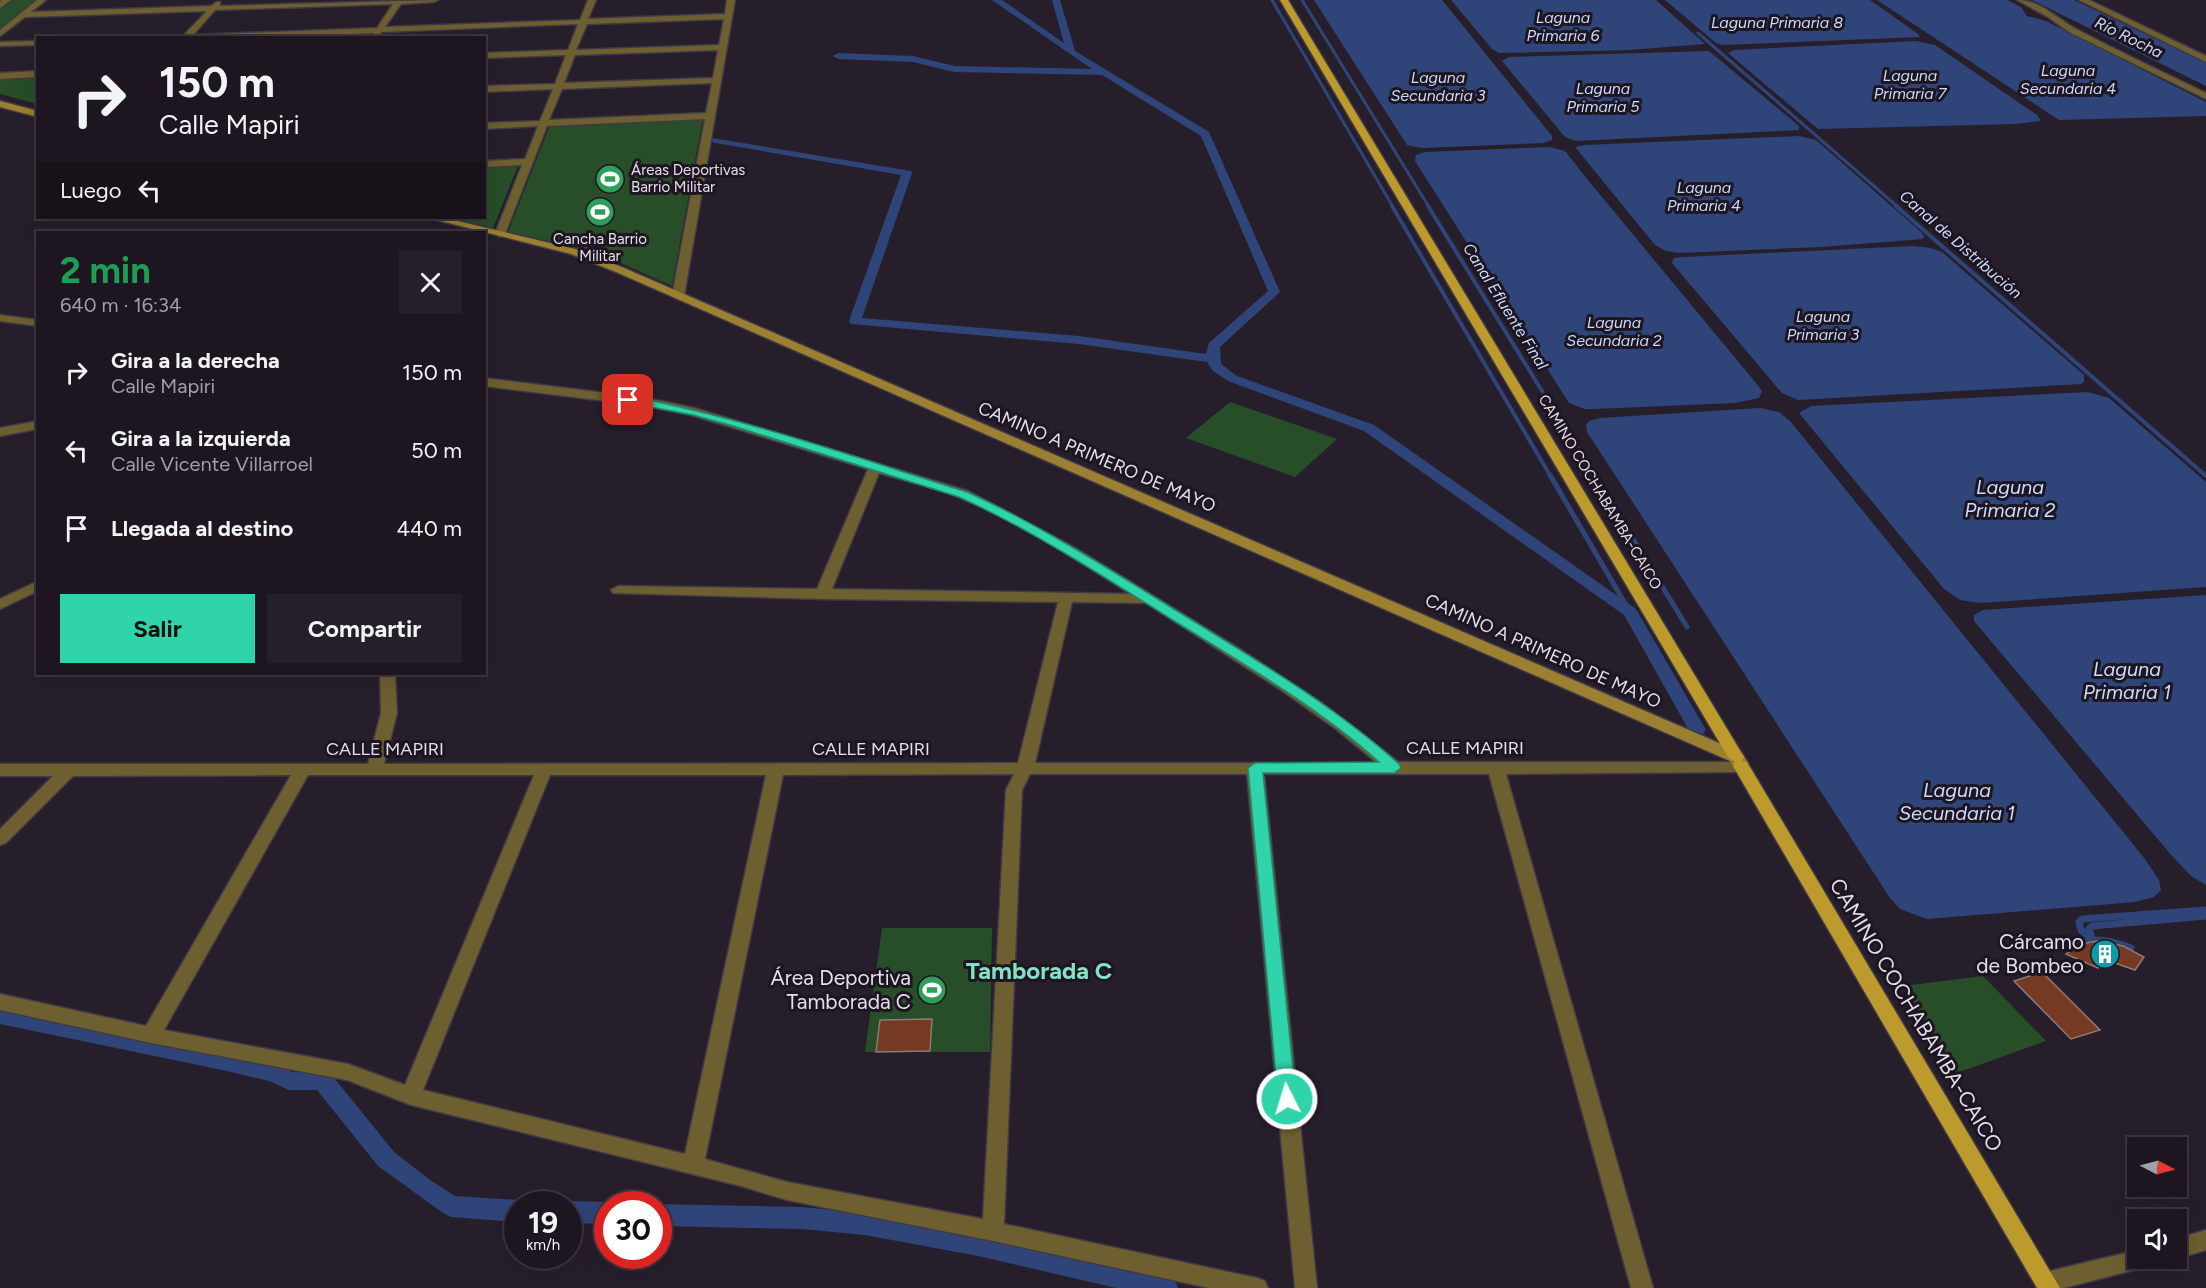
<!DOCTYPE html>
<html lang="es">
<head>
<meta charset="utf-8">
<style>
	:root { --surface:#1d1620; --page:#251f29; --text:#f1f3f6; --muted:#a09fa5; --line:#3b353e; --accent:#30d4aa }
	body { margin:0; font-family:Figtree,sans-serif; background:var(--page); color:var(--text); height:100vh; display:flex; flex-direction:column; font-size:22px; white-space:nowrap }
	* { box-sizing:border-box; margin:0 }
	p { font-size:20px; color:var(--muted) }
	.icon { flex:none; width:33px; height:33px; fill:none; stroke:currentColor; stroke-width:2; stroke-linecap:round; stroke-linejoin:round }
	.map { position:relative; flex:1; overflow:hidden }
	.side { position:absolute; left:36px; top:231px; width:450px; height:444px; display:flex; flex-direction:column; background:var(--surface); border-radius:0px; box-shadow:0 6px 24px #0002,0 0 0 2px var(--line) }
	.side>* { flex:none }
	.guide { position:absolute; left:36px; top:36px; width:450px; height:183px; border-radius:0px; box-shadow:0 6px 24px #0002,0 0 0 2px var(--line); background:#1d1620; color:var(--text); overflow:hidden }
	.needle { width:39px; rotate:96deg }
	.buttons { position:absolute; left:2127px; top:1137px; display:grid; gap:12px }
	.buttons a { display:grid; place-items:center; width:60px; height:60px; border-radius:0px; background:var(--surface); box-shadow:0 6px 24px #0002,0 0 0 2px var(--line); font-size:30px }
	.speed { position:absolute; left:504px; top:1191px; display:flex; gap:12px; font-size:30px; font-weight:700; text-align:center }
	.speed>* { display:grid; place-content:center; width:78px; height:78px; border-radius:50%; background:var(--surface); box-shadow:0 6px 24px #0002,0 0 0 2px var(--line); line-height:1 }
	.speed small { font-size:15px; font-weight:400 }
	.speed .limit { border:9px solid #d22; background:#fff; color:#111 }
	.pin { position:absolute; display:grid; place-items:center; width:51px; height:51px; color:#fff; margin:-26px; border-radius:12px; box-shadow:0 3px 9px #0006 }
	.me { position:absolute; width:66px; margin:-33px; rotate:355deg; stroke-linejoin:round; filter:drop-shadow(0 0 4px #0008) }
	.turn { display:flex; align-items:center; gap:21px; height:126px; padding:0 24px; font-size:27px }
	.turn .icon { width:78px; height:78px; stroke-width:2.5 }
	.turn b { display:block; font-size:42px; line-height:51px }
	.then { display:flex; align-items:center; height:57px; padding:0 24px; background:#0003; gap:12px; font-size:22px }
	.round { display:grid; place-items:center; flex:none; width:63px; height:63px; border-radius:0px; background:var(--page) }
	.overview { display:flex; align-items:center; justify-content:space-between; height:102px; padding:0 24px }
	h1 { font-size:36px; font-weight:700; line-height:45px; color:#1e9e55 }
	.action { display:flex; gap:12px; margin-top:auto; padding:12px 24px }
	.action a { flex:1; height:69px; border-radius:0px; background:var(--accent); color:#111; font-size:24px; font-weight:700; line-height:69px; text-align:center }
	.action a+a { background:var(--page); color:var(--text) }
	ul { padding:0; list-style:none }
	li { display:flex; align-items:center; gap:18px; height:78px; padding:0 24px }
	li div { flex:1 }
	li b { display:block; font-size:22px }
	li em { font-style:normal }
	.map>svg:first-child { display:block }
	.green { fill:#274e28 }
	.water { fill:#2f4579 }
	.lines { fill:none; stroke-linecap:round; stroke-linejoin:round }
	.stream-far3 { stroke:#2f4579; stroke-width:3 }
	.stream-far2 { stroke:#2f4579; stroke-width:4 }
	.stream-far1 { stroke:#2f4579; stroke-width:5 }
	.stream { stroke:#2f4579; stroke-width:7 }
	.canal { fill:#2f4579; fill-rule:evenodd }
	.building { fill:#763a24; stroke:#8d7a73; stroke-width:1.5 }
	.street-casing { stroke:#413945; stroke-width:3 }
	.secondary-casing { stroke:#413945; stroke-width:3 }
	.primary-casing { stroke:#413945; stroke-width:3 }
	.street { fill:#6e5f30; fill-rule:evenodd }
	.secondary { fill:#9a8030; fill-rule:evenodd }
	.primary { fill:#bc9a2b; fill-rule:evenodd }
	.route { fill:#30d4aa; stroke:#1f8a6e; stroke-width:1.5 }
	.labels { text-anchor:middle; stroke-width:6; stroke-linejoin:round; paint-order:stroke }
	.far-poi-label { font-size:15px; fill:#e4dee7; stroke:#1d1521; text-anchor:start }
	.far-street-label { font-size:15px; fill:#e4dee7; stroke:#1d1521 }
	.far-water-label { font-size:16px; font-style:italic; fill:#cbdbfc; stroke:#1d1521 }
	.street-label { font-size:18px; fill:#e4dee7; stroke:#1d1521 }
	.water-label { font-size:20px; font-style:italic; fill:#cbdbfc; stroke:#1d1521 }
	.near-poi-label { font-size:21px; fill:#e4dee7; stroke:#1d1521; text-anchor:end }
	.near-street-label { font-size:21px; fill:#e4dee7; stroke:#1d1521 }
	.near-neighbourhood-label { font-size:24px; font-weight:bold; fill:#84e1c2; stroke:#1d1521 }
</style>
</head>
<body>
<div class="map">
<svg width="2206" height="1288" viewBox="0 0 2206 1288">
	<rect width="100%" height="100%" fill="#271e2b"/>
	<!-- green -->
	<path class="green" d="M12 0H35L0 29V9Z
		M37 77V104L0 94V79Z
		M703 118 672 286 594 251 508 232 550 125Z
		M518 166 493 228 452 218H484L485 167Z
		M1230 402 1337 439 1295 477 1186 438Z
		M882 928H992L990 1052H865Z
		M1983 976 2046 1041 1957 1073 1903 986Z"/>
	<!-- water -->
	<path class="water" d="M1314 0H1442L1552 136V140L1543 143 1422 148 1407 145Z
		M1451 0H1656L1705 44 1629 50 1499 53 1492 49Z
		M1665 0H1870L1918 34 1920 37 1723 45 1716 43Z
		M1877 0H2007L2021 7 2027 16 2046 21 2206 102V116L2059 120Z
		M2032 0H2074L2206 63V86Z
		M1916 41 1935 45 2037 115 2041 121 2016 124 1818 129 1728 53 1734 50Z
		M1709 51 1799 126V130L1576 141 1565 137 1502 61 1509 57Z
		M1799 136 1816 140 1921 232 1924 236 1923 239 1821 247 1679 253 1666 251 1655 245 1575 147 1584 145Z
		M1550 147 1565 151 1587 179 1756 383 1762 391 1759 398 1735 403 1593 409H1585L1569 403 1415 161 1416 155 1425 152Z
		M1913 246 1931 248 1942 252 2084 375V382L2081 384 1798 400 1782 393 1672 263 1674 258 1683 257Z
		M2088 392 2109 398 2206 482V587L1980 603 1960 600 1944 589 1799 413 1811 406Z
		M1760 408 1779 412 1790 421 2145 859 2159 880 2161 890 2154 897 2135 902 1927 919 1900 909 1890 898 1587 432 1586 425 1589 421 1600 418Z
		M2206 595V885L2191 876 2172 856 1974 621V615L1983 610Z"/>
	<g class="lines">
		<!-- stream-far3 -->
		<path class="stream-far3" d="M1272 0 1393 207
			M1302 0 1429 207
			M1698 33 1898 207"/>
		<!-- stream-far2 -->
		<path class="stream-far2" d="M1392 206 1551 477
			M1428 206 1595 477
			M1896 206 2206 476"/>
		<!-- stream-far1 -->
		<path class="stream-far1" d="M1550 475 1630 612
			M1594 475 1687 627"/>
		<!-- stream -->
		<path class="stream" d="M2089 937 2081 930 2079 922 2082 919 2206 910
			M2092 939 2089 929 2092 926 2206 916
			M2072 946C2092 936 2111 940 2131 948"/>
		<!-- canal -->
		<path class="canal" d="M992 0H1002L1064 43 1052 0H1060L1075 51 1209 132 1280 292 1220 347 1221 364 1237 376 1374 425 1636 609 1706 730 1703 734H1691L1624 615 1364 431 1228 381 1213 371 1207 362 1079 344 851 324 849 321 901 175 716 143 712 142V138L911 171 912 173 862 318 1079 336 1206 354 1209 343 1268 291 1201 136 1102 75 954 72 913 62 838 59 833 56 838 53 913 56 955 66 1092 69Z
			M0 1006 227 1053 274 1064 292 1072H323L331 1074 394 1152 430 1180 455 1196 518 1200 527 1204H518V1222L451 1217 443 1213 378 1166 317 1090H289L269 1081 227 1071 0 1024Z
			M568 1201 608 1202 614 1204H608V1224L568 1223V1204H560Z
			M658 1204 802 1207 865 1213 978 1234 1166 1277 1175 1280 1178 1288H1116L978 1256 865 1235 802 1229 658 1226Z"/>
	</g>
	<!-- building -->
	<path class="building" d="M2098 941 2123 946 2144 957 2135 970 2112 962 2100 964 2098 968 2066 954 2080 944Z
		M2042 972 2100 1030 2071 1039 2014 981Z
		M932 1019 930 1051 876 1052 880 1020Z"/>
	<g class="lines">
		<!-- street casing -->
		<g class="street-casing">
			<path id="street" d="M2 0H11L0 8V2Z
				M37 0H46L31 12 211 6 217 2H220V6L438 0 434 2 401 4 385 27 580 20 588 0H596L588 19 725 14 727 0H735L684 296 678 299 672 296 705 119 547 126 505 234 500 237 495 234 522 165 484 167V161L525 159 538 126 484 129V123L540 121 553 89 484 92V86L555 84 566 55 484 58V53L568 50 578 24 382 32 376 37 372 35 374 33 254 38H177L184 35 207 11 25 17 0 36V30ZM393 4 377 28 193 35 215 10ZM724 19 719 45 576 50 587 24ZM718 50 713 78 564 83 575 55ZM712 83 706 113 549 120 562 89Z
				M2017 0C2041 0 2058 20 2078 30 2120 52 2163 72 2206 93V99L2069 32 2048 17Z
				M2079 0H2089L2206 56V62Z
				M38 41V45L0 46V42Z
				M38 71V77L0 79V73Z
				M0 315 38 320V326L0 321Z
				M484 378 647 398 694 408 968 491 1075 548 1235 646 1320 702 1398 762H1747L1749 766 1747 770 1741 772 1506 774 1653 1288H1631L1489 774H1264L1317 1288H1295L1247 774H1030L1022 790 1004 1224 1257 1278 1265 1281 1268 1288H1209L993 1241 787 1200 741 1186 411 1105 347 1080 151 1043 0 1010V994L146 1026 291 775 73 776 6 843 0 845V829L53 776H0V764H368L381 713 380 674H395L397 713 384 764 1018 763 1058 602 822 599 613 593 611 590 618 586 817 589 868 469 691 415 647 406 484 386ZM879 473C905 481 933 487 959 497 1019 521 1076 560 1131 594L832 589ZM1072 602 1146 603 1281 690 1336 729 1377 763H1035ZM1014 774 1006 790 983 1219 787 1182 705 1159 783 775ZM308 775H534L405 1085 348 1064 164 1030ZM550 775H766L685 1154 423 1090Z
				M38 421V429L0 436V428Z
				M38 581V591L0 609V599Z
				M2206 1230V1250L2176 1259 2175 1258H2176V1239Z
				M2138 1250V1258H2156L2153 1265 2064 1288H2038L2035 1282 2038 1275 2046 1272Z"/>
		</g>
		<!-- secondary casing -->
		<g class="secondary-casing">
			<path id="secondary" d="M0 101 38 111V117L0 107Z
				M429 218H445L579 250 624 268 1742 753 1748 763 1746 767H1734L1730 761 616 272 571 254Z"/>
		</g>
		<!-- primary casing -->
		<g class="primary-casing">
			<path id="primary" d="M1280 0H1288L1744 757 1742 761 1747 762 2060 1288H2037L1733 766 1735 762 1728 757Z"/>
		</g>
		<!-- street -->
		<use href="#street" class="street"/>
		<!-- secondary -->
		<use href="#secondary" class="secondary"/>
		<!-- primary -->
		<use href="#primary" class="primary"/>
	</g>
	<!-- route -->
	<path class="route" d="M628 396C744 418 855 457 967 492 1040 525 1109 569 1177 611 1253 658 1332 704 1399 764L1401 768 1394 773H1263L1296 1099 1294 1104 1287 1107 1281 1104 1278 1099 1248 768 1255 763 1379 762C1320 709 1244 664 1176 622 1106 578 1034 531 959 497L733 426 693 415 624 402V397Z"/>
	<!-- icons -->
	<defs>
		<g id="stadium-disc" transform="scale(1.5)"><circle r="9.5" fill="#2e9e5b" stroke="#1d1521"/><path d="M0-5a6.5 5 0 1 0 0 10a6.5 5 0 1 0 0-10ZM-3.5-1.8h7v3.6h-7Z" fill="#fff"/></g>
		<g id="building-disc" transform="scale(1.5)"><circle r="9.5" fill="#0f9aa8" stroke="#1d1521"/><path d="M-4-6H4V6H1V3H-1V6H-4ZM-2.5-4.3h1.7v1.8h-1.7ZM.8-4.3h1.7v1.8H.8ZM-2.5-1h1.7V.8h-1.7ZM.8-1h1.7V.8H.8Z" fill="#fff"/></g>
	</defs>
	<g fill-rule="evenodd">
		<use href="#stadium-disc" x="610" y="179"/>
		<use href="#stadium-disc" x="600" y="212"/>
		<use href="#building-disc" x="2105" y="954"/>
		<use href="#stadium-disc" x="932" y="990"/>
	</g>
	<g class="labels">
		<!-- far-poi labels -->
		<g class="far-poi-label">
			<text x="631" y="175">Áreas Deportivas<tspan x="631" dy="17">Barrio Militar</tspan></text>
			<text x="600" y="244" text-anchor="middle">Cancha Barrio<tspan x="600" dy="17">Militar</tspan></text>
		</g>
		<!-- far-street labels -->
		<g class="far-street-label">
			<text transform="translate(1600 492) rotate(59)" y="5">CAMINO COCHABAMBA-CAICO</text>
		</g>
		<!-- far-water labels -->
		<g class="far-water-label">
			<text x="1563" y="23">Laguna<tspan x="1563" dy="18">Primaria 6</tspan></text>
			<text x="1777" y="28">Laguna Primaria 8</text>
			<text transform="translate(2129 37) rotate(26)" y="6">Río Rocha</text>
			<text x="2068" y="76">Laguna<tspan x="2068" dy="18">Secundaria 4</tspan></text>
			<text x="1910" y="81">Laguna<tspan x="1910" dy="18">Primaria 7</tspan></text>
			<text x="1438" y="83">Laguna<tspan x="1438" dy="18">Secundaria 3</tspan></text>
			<text x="1603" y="94">Laguna<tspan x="1603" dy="18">Primaria 5</tspan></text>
			<text x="1704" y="193">Laguna<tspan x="1704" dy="18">Primaria 4</tspan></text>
			<text transform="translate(1961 244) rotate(41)" y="6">Canal de Distribución</text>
			<text transform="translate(1506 306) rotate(58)" y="6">Canal Efluente Final</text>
			<text x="1823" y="322">Laguna<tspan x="1823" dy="18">Primaria 3</tspan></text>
			<text x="1614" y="328">Laguna<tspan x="1614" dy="18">Secundaria 2</tspan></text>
		</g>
		<!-- street labels -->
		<g class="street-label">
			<text transform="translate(1097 457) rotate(23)" y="6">CAMINO A PRIMERO DE MAYO</text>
			<text transform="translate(1543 651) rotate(24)" y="6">CAMINO A PRIMERO DE MAYO</text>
			<text x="1465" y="754">CALLE MAPIRI</text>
			<text x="385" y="755">CALLE MAPIRI</text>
			<text x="871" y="755">CALLE MAPIRI</text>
		</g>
		<!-- water labels -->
		<g class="water-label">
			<text x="2010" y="494">Laguna<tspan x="2010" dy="23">Primaria 2</tspan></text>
			<text x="2127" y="676">Laguna<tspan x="2127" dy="23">Primaria 1</tspan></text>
			<text x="1957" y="797">Laguna<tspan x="1957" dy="23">Secundaria 1</tspan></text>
		</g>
		<!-- near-poi labels -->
		<g class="near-poi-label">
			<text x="2084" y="949">Cárcamo<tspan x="2084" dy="24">de Bombeo</tspan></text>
			<text x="911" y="985">Área Deportiva<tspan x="911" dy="24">Tamborada C</tspan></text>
		</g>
		<!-- near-street labels -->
		<g class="near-street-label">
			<text transform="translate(1916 1015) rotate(59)" y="7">CAMINO COCHABAMBA-CAICO</text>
		</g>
		<!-- near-neighbourhood labels -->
		<g class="near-neighbourhood-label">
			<text x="1039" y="979">Tamborada C</text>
		</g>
	</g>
</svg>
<div class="buttons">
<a><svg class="needle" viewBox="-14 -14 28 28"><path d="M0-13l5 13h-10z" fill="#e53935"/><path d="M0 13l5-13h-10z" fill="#a09fa5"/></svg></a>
<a><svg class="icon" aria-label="sound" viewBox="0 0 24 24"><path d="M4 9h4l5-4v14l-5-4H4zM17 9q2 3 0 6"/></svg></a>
</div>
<div class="speed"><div>19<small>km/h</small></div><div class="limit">30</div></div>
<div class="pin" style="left:628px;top:400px;background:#d93025"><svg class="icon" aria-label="arrive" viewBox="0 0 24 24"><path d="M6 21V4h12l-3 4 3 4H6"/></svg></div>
<svg class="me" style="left:1287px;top:1099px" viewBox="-20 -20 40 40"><circle r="17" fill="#30d4aa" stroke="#fff" stroke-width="3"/><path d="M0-11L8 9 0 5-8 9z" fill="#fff"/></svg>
<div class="guide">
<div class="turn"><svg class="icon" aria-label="right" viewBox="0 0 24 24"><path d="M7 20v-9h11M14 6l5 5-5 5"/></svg><div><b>150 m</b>Calle Mapiri</div></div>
<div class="then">Luego<svg class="icon" aria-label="left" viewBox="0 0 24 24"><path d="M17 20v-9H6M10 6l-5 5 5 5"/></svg></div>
</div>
<section class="side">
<div class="overview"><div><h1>2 min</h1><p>640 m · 16:34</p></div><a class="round"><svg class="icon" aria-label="close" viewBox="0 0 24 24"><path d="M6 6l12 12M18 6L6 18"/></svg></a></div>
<ul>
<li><svg class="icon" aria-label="right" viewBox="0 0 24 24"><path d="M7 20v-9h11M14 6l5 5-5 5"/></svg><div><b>Gira a la derecha</b><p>Calle Mapiri</p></div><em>150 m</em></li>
<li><svg class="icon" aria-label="left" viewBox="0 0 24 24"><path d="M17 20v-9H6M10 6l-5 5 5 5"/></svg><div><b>Gira a la izquierda</b><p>Calle Vicente Villarroel</p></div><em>50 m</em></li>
<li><svg class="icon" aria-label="arrive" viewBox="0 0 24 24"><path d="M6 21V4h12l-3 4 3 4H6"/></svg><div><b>Llegada al destino</b></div><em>440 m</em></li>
</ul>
<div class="action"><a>Salir</a><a>Compartir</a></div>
</section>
</div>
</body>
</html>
